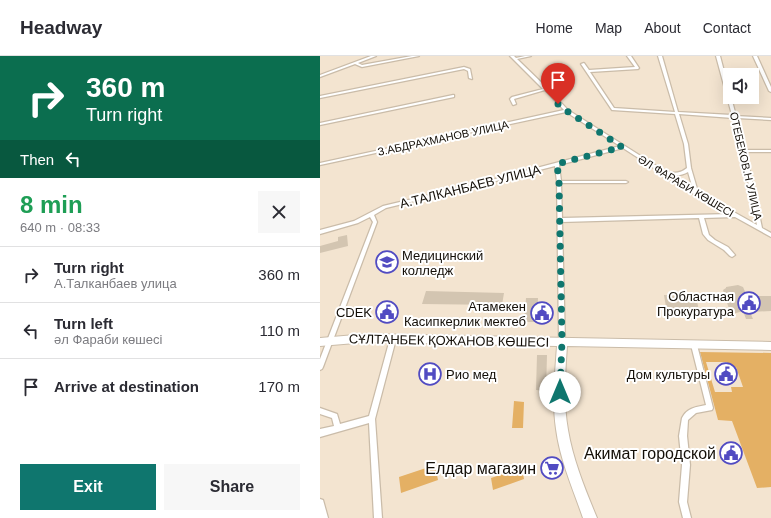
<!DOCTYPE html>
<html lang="en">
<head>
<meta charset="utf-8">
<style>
	:root { --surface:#fff; --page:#f7f7f7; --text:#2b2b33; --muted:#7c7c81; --line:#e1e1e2; --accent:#0f766e }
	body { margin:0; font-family:Helvetica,sans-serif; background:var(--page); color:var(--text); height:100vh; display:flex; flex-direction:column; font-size:15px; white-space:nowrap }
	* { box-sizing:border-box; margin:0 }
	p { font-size:13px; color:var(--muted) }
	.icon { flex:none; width:22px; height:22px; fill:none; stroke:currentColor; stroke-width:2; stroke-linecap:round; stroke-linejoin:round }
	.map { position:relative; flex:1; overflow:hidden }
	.details { display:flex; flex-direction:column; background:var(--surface); width:320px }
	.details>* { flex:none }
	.hud { background:#0b6e4f; color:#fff; overflow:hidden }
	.buttons { position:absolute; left:403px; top:12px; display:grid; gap:8px }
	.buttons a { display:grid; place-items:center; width:36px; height:36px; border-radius:0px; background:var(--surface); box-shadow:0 4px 16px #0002; font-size:20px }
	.pin { position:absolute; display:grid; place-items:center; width:34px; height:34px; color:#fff; margin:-41px -17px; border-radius:50% 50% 50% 0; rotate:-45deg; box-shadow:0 0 4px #0007 }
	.pin .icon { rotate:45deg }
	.me { position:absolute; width:44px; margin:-22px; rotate:0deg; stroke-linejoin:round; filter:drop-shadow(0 0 3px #0008) }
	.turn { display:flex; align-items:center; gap:14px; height:84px; padding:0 20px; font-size:18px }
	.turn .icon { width:52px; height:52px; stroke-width:2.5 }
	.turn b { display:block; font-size:28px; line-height:34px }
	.then { display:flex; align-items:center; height:38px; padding:0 20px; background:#0003; gap:8px; font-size:15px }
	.round { display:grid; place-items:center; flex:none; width:42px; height:42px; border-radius:0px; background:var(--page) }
	.summary { display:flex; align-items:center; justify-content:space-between; height:68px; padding:0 20px }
	h1 { font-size:24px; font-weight:600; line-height:30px; color:#1e9e55 }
	.action { display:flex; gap:8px; margin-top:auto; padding:8px 20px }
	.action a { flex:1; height:46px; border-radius:0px; background:var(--accent); color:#fff; font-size:16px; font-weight:600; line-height:46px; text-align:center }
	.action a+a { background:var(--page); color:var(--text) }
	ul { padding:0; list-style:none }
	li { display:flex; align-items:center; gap:12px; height:56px; padding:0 20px; border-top:1px solid var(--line) }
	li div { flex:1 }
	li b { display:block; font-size:15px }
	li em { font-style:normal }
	header { display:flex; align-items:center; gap:24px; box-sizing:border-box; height:56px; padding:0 20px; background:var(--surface); border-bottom:1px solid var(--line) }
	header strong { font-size:19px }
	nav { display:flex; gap:22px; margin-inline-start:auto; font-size:14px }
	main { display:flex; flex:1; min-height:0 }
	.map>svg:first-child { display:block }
	.green { fill:#e4b064; fill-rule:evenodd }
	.building { fill:#d3c5b1 }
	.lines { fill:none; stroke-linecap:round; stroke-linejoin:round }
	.minor-casing { stroke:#cabca9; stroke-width:2.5 }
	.primary-casing { stroke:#cabca9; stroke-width:2 }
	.minor { fill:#fff; fill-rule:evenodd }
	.primary { fill:#fff; fill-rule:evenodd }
	.route { stroke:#0f766e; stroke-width:7; stroke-dasharray:0 12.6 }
	.labels { text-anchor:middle; stroke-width:4; stroke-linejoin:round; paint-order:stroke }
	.far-street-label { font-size:11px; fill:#130e07; stroke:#fff }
	.street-label { font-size:13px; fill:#130e07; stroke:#fff }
	.poi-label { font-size:13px; fill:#130e07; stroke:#fff; text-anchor:end }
	.near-poi-label { font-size:16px; fill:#130e07; stroke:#fff; text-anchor:end }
</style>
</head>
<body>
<header>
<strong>Headway</strong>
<nav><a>Home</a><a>Map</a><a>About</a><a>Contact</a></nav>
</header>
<main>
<section class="details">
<div class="hud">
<div class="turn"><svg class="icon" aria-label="right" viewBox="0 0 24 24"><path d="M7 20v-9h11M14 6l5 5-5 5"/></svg><div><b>360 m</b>Turn right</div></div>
<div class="then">Then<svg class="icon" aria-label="left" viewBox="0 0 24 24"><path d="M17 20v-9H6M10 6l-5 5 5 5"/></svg></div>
</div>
<div class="summary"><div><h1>8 min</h1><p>640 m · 08:33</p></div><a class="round"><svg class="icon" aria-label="close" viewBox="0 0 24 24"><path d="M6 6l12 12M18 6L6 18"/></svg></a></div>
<ul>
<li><svg class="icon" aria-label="right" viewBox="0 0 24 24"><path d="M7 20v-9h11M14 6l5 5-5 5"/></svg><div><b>Turn right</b><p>А.Талканбаев улица</p></div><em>360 m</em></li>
<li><svg class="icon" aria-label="left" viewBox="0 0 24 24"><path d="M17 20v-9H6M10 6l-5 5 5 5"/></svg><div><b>Turn left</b><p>әл Фараби көшесі</p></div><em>110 m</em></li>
<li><svg class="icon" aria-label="arrive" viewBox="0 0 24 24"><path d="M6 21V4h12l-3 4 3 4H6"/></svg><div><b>Arrive at destination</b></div><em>170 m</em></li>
</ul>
<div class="action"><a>Exit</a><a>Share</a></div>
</section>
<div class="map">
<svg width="451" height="462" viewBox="0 0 451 462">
	<rect width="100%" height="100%" fill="#f3e4d0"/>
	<!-- green -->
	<path class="green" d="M380 296 451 297V431L437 432 412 365 398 364ZM386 306H407L409 311H416L423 331H411L412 336H395Z
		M194 345 204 346 203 372H192Z
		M115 409 118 424 81 437 79 421Z
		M202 412 204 423 173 434 171 422Z"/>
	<!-- building -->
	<path class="building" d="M27 179 28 190 0 197V190L18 185V181Z
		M418 229 423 231 427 240H451V255L430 256 433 263H426L423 255 413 258 410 256 403 234 406 232V231Z
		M106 235 184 237 182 249 102 248Z
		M344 239 376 241 380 259 347 257Z
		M206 242H218L217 266H204Z
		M217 299H227L226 335 216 334Z"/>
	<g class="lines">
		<!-- minor casing -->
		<g class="minor-casing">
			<path id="minor" d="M51 0H56L38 7 42 9 92 0H99L42 11 35 8 0 21V19Z
				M190 0H194L196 2 205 0H211L197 3 227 32 248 54 346 116C354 117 360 118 367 112L364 88 355 58 292 54 261 8 264 7 269 14 315 11 307 0H311L319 12 318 13 270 16 294 52 355 56 338 0H342L358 56 412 59 396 0H400L410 38V41H411L416 60 451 62V64L417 62 426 94H451V96H426L442 172 451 177V181L415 161 384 162 389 179 395 184 408 191 415 199 412 201 410 200 404 194 388 184 383 178 379 162 242 166 245 285 244 287 242 288 240 287 239 285 237 126 235 110 156 130 66 152 54 159 57 166 3 311 2 313 0 314V303L53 166 50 161 38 167 0 178V174L34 165 63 150 156 128 300 90 246 56 0 109V107L244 54 225 34 194 43 196 48 193 49 190 43 192 41 223 33ZM359 58 413 62 422 95 437 169 378 136 371 112 368 88ZM303 92 374 138 411 158 242 162 241 127H306L308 126 306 125H241L239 109ZM368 116 373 133 351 119C357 120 363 119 368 116Z
				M433 0H437L451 31V36L449 35Z
				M144 11 150 13 152 23 149 22 148 15 144 13 0 42V40Z
				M133 39H134V41L0 69V67Z
				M73 280 75 281 76 283 55 363 62 462H54L49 367 0 381V373L14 370 12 362 0 358V352L17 358 20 368 49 360 70 283 71 281Z
				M374 286 376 287 377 289 393 352 392 354 376 357 368 364 367 380 370 409 367 446 371 462H363L359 446 362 409 359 380 362 362C367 352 376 351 386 349L371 289 372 287Z
				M0 443 3 444 8 462H0Z"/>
		</g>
		<!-- primary casing -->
		<g class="primary-casing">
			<path id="primary" d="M47 278 451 286V294L247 290C245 318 243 346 248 374 253 404 265 433 277 462H263C253 433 240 404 236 373 232 346 235 318 237 290L47 286 0 290V282Z"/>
		</g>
		<!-- minor -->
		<use href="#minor" class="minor"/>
		<!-- primary -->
		<use href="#primary" class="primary"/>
	</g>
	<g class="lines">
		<!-- route -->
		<path class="route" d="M238 48 247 55 302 91 237 108 239 126 242 285 240 336"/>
	</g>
	<!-- icons -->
	<defs>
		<g id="university-ring" transform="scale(1.15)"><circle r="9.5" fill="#fff" stroke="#514bc2" stroke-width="1.5"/><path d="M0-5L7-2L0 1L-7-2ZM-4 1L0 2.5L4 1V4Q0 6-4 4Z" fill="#514bc2"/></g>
		<g id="civic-ring" transform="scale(1.15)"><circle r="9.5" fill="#fff" stroke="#514bc2" stroke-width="1.5"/><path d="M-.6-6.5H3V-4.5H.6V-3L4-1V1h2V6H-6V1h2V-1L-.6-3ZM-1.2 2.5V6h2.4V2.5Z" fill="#514bc2"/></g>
		<g id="hospital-ring" transform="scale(1.15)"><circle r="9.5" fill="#fff" stroke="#514bc2" stroke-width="1.5"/><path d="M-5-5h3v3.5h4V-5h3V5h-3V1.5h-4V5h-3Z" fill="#514bc2"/></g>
		<g id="supermarket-ring" transform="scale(1.15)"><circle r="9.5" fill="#fff" stroke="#514bc2" stroke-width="1.5"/><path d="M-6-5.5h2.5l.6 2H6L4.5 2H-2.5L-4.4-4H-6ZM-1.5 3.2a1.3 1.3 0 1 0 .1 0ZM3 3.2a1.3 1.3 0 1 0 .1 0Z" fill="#514bc2"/></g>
	</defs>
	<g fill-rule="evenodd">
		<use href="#university-ring" x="67" y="206"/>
		<use href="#civic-ring" x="429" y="247"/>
		<use href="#civic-ring" x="67" y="256"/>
		<use href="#civic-ring" x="222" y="257"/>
		<use href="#hospital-ring" x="110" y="318"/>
		<use href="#civic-ring" x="406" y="318"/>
		<use href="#civic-ring" x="411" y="397"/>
		<use href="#supermarket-ring" x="232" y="412"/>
	</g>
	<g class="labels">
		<!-- far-street labels -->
		<g class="far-street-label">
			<text transform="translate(123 82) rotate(-12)" y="4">З.АБДРАХМАНОВ УЛИЦА</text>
			<text transform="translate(426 110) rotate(77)" y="4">ОТЕБЕКОВ.Н УЛИЦА</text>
			<text transform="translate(366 130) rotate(31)" y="4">ӘЛ ФАРАБИ КӨШЕСІ</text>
		</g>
		<!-- street labels -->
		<g class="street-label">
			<text transform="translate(150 130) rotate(-14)" y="5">А.ТАЛКАНБАЕВ УЛИЦА</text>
			<text transform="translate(129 284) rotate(1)" y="5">СҰЛТАНБЕК ҚОЖАНОВ КӨШЕСІ</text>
		</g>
		<!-- poi labels -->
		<g class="poi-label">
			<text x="82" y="204" text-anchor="start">Медицинский<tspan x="82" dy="15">колледж</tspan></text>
			<text x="414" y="245">Областная<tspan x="414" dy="15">Прокуратура</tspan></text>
			<text x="206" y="255">Атамекен<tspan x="206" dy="15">Касипкерлик мектеб</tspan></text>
			<text x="52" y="261">CDEK</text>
			<text x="126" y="323" text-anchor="start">Рио мед</text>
			<text x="390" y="323">Дом культуры</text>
		</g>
		<!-- near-poi labels -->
		<g class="near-poi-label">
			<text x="396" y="403">Акимат городской</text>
			<text x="216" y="418">Елдар магазин</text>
		</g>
	</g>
</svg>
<div class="buttons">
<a><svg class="icon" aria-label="sound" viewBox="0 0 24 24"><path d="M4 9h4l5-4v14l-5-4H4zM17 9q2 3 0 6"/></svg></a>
</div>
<div class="pin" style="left:238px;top:48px;background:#d93025"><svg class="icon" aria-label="arrive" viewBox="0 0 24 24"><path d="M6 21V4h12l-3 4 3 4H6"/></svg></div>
<svg class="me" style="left:240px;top:336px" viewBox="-20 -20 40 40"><circle r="19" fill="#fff"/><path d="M0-13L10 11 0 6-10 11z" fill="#0f766e"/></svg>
</div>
</main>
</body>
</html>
